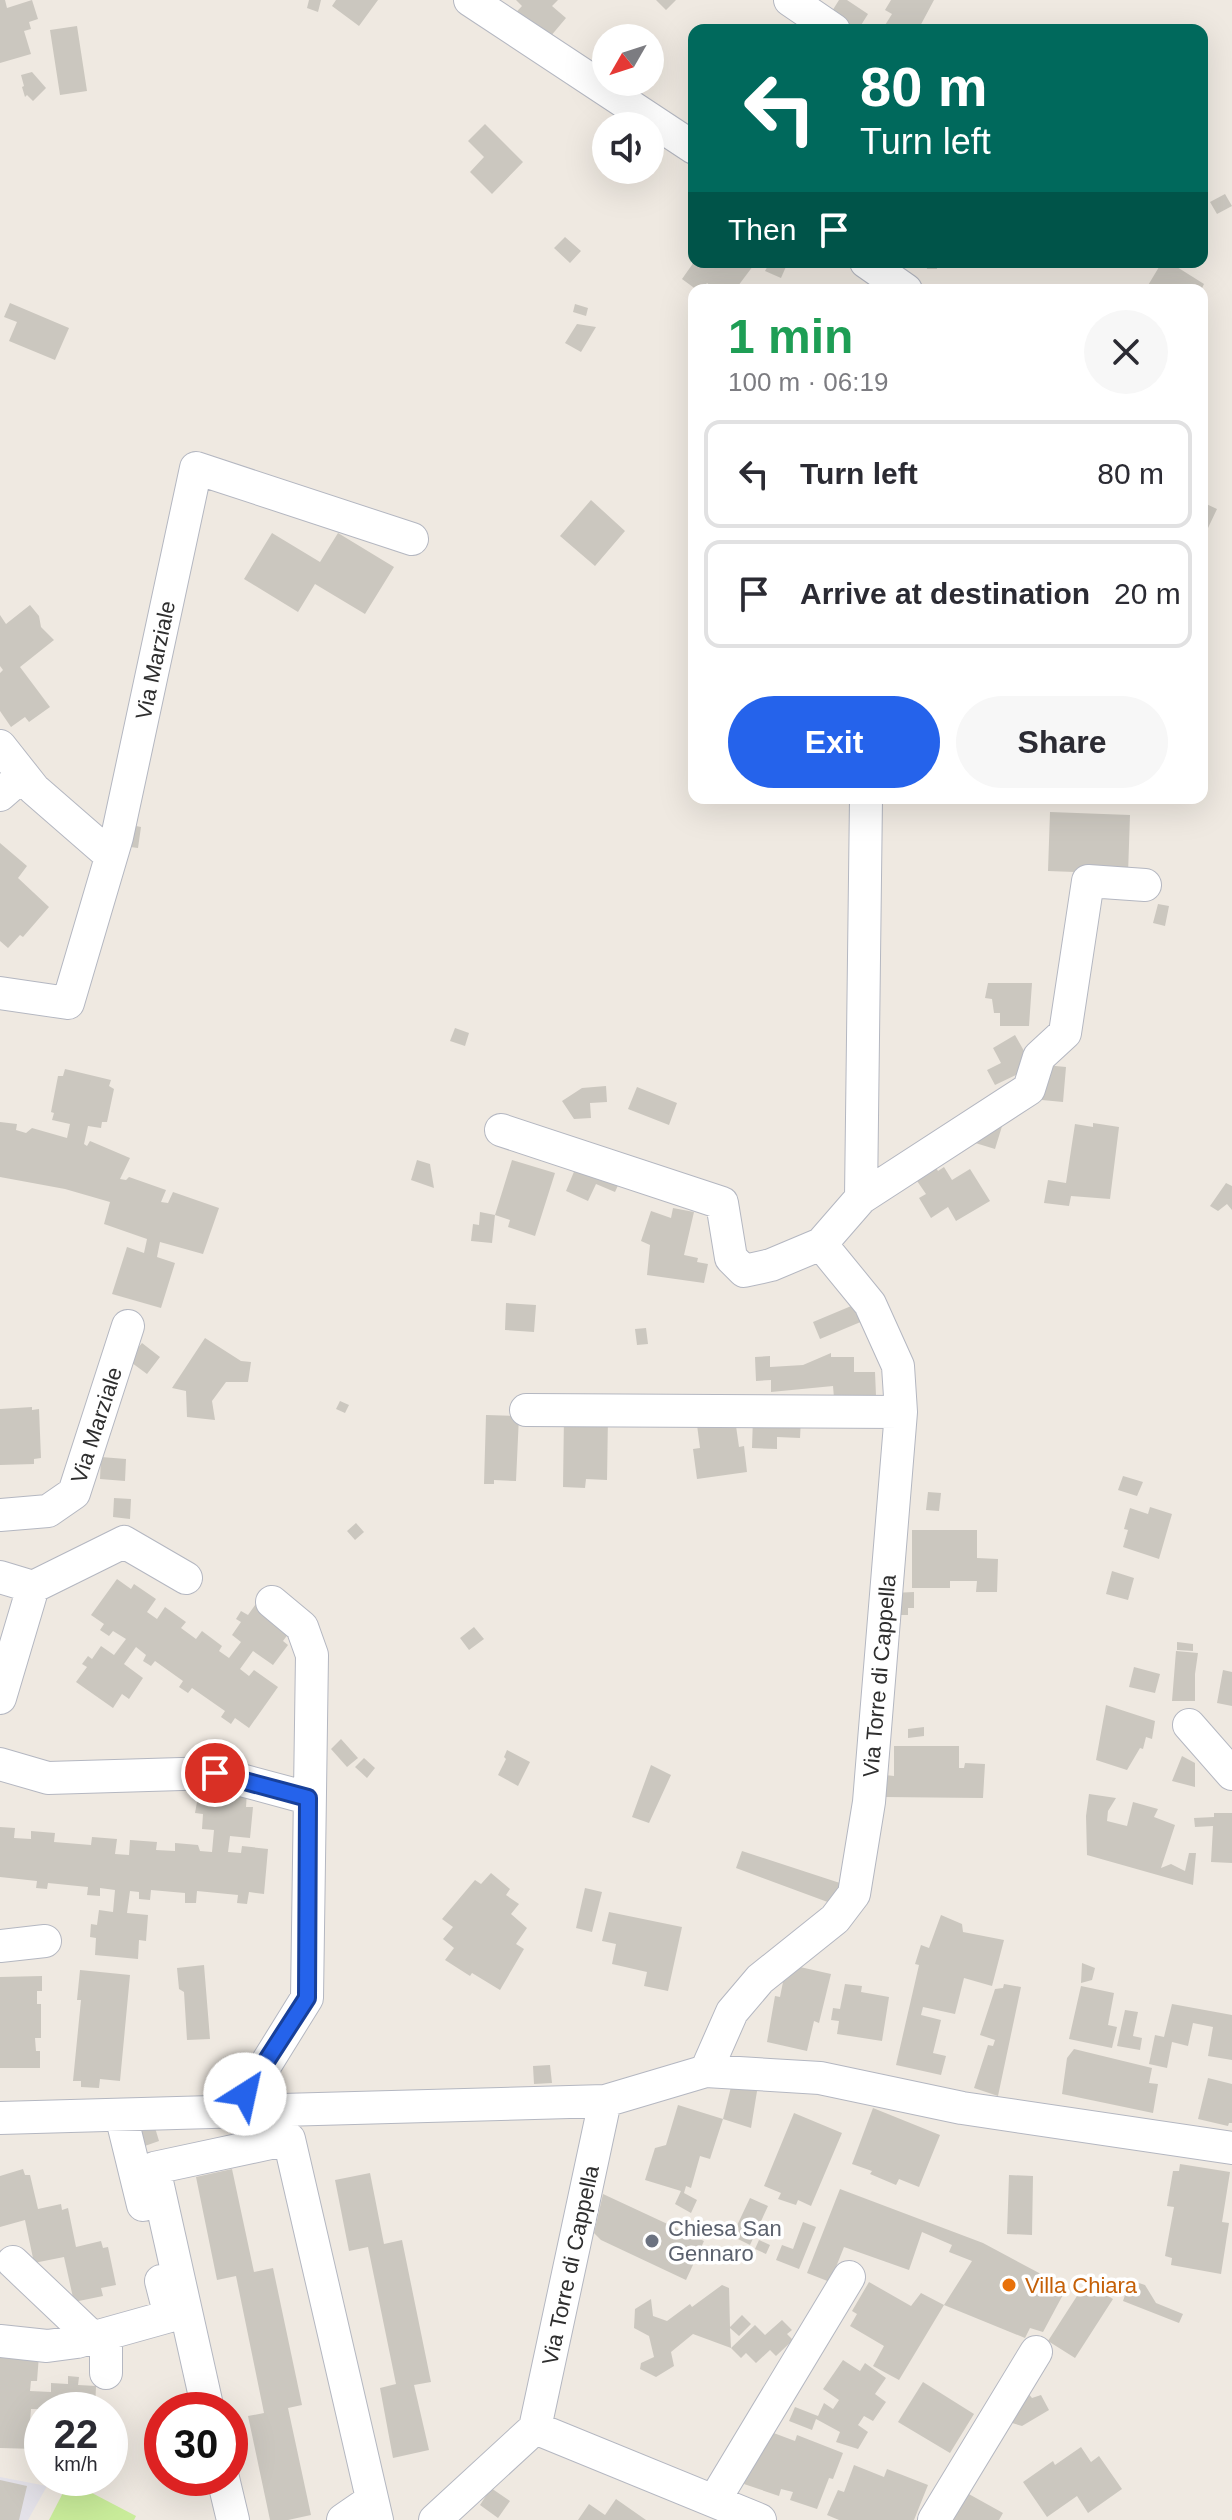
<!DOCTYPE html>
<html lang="en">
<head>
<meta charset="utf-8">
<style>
	:root { --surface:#fff; --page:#f7f7f7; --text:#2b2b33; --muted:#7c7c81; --line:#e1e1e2; --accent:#2563eb }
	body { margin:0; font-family:Helvetica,sans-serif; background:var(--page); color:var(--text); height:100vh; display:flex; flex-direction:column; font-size:30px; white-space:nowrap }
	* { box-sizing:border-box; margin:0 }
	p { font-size:26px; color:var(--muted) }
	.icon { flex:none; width:44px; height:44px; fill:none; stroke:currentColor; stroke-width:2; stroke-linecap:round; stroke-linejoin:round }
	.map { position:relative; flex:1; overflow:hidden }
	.sheet { position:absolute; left:688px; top:284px; width:520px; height:520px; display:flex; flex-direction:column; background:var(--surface); border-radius:16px; box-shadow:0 8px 32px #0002 }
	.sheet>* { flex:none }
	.banner { position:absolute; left:688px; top:24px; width:520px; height:244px; border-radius:16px; box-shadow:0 8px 32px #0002; background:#00695c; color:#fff; overflow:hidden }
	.needle { width:52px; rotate:231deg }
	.controls { position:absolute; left:592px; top:24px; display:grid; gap:16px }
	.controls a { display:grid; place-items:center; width:72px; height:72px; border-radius:50%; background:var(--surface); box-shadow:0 8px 32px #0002; font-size:40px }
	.speed { position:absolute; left:24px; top:2392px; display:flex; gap:16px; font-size:40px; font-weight:700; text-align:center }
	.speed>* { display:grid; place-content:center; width:104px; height:104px; border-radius:50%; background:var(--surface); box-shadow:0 8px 32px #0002; line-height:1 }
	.speed small { font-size:20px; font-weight:400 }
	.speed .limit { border:12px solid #d22; background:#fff; color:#111 }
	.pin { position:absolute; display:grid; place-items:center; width:68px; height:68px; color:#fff; margin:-34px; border:4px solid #fff; border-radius:50%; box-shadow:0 2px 8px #0007 }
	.me { position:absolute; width:88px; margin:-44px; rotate:35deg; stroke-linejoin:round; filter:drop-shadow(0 0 6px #0008) }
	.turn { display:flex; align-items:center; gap:28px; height:168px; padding:0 40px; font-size:36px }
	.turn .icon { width:104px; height:104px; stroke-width:2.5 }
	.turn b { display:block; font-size:56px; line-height:68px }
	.then { display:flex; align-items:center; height:76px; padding:0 40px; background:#0003; gap:16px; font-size:30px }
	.round { display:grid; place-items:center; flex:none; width:84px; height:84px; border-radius:42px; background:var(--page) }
	.head { display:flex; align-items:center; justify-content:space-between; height:136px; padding:0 40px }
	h1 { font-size:48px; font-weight:700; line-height:60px; color:#1e9e55 }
	.cta { display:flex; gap:16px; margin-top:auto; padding:16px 40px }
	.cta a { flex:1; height:92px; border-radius:48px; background:var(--accent); color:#fff; font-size:32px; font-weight:700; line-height:92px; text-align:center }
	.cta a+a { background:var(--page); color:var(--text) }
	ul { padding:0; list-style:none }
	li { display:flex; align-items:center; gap:24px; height:108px; margin:0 16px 12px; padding:0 24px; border:4px solid var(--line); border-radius:16px }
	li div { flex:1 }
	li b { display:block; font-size:30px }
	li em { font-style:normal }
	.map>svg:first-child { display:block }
	.industrial { fill:#e3e1e8 }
	.pitch { fill:#c9ec9a }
	.building { fill:#cbc7bf }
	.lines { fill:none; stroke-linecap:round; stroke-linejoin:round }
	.minor-casing { stroke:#b4b7c1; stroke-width:34 }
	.minor { stroke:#fff; stroke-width:32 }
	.route-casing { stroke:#184099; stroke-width:20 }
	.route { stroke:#2563eb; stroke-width:14 }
	.worship-dot { fill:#6b7280; stroke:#fff; stroke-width:3 }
	.food-dot { fill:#e8710a; stroke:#fff; stroke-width:3 }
	.labels { text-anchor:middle; stroke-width:7; stroke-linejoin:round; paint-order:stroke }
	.street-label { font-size:22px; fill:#2e2e2e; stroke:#fff }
	.worship-label { font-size:22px; fill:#5b616d; stroke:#fff; text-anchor:start }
	.food-label { font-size:22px; fill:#c56008; stroke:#fff; text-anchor:start }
</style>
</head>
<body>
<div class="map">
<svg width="1232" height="2520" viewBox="0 0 1232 2520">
	<rect width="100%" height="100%" fill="#efe9e1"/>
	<!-- industrial -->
	<path class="industrial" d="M0 2477 47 2486 28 2520H0Z"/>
	<!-- pitch -->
	<path class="pitch" d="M69 2481 136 2516 134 2520H49Z"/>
	<!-- building -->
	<path class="building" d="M0 0H5L7 8 32 0 38 19 29 22 31 29 24 31 31 54 0 63Z
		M309 0H321L318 12 307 8Z
		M336 0H378L359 26 332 6Z
		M516 0H558L552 6 566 18 550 37 508 21 522 6Z
		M656 0H676L666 10Z
		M839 0H847L868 14 858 30H849L829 16Z
		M891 0H934L918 30H882L892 14 885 10Z
		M77 26 87 91 60 95 50 30Z
		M32 72 46 88 33 101 27 95 25 97 22 87 24 86 21 75Z
		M485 124 523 162 492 194 470 172 484 157 468 141Z
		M1225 194 1232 206 1217 214 1210 202Z
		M565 237 581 251 570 263 554 248Z
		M694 262H756L735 290 730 288 728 290H717L707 283 701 290H697L682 279Z
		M770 262H788L781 278 765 271Z
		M926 262H937V269H927Z
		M1162 262H1169L1204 284 1201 290H1151L1147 287Z
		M10 303 69 328 55 360 9 341 17 322 4 317Z
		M575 304 588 308 586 316 573 312Z
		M577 324 596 327 581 352 565 343Z
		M591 500 625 531 595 566 560 536Z
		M1202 502 1217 509 1208 528 1202 526Z
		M272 533 320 562 338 533 394 567 365 614 315 584 298 612 244 579Z
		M30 605 39 616 41 627 54 640 20 667 50 707 29 722 25 717 11 727 0 711V673L3 670 0 666V615L6 624Z
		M1050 812 1130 815 1128 874 1048 871Z
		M126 824 141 827 138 848 123 846Z
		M0 843 27 866 18 878 49 907 23 937 20 935 8 948 0 941Z
		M1158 904 1169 906 1165 926 1153 923Z
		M988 983H1032L1029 1026H1000V1013H994L992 999 985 998Z
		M455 1028 469 1033 465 1046 450 1041Z
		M1015 1035 1033 1067 995 1085 987 1070 1001 1063 993 1048Z
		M1045 1065 1066 1067 1063 1102 1042 1100Z
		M65 1069 111 1080 109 1086 114 1089 107 1122H102L101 1128 88 1126 84 1144 87 1146 90 1141 130 1158 120 1179 126 1180 129 1177 166 1190 161 1202 168 1203 173 1192 219 1208 203 1254 160 1242 157 1257 175 1263 161 1308 112 1294 127 1247 144 1253 147 1239 104 1224 110 1202 65 1189 0 1177V1122L17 1124 16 1130 26 1133 32 1128 67 1138 70 1124 52 1120 54 1113 51 1112 58 1076H63Z
		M606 1086 607 1102 590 1103 591 1118 574 1119 562 1101 582 1088Z
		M637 1087 677 1103 669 1125 628 1109Z
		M1003 1123 995 1149 972 1142Z
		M1093 1123 1119 1127 1110 1199 1071 1196 1069 1206 1044 1203 1048 1180 1066 1183 1075 1124 1093 1127Z
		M417 1160 430 1164 434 1188 411 1180Z
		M512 1160 555 1173 535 1236 508 1227 510 1220 495 1215 492 1243 471 1241 473 1224 479 1225 480 1212 495 1215Z
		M578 1162 620 1181 615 1192 596 1184 588 1201 566 1191Z
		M935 1166 938 1171 944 1167 952 1180 970 1169 990 1201 956 1221 948 1207 931 1218 919 1198 926 1194 915 1178Z
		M1226 1183 1232 1186V1210L1227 1204 1218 1211 1210 1206Z
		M673 1208 694 1212 684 1255 698 1258 697 1262 708 1264 704 1283 647 1275 650 1245 641 1241 651 1211 671 1218Z
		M506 1303 536 1305 534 1332 505 1330Z
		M856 1304 863 1321 820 1339 813 1322Z
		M646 1328 648 1344 637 1345 635 1329Z
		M205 1338 241 1361 251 1362 248 1382H226L212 1401 215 1420 187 1417 186 1391 172 1388Z
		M142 1343 160 1357 147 1374 128 1360Z
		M831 1353V1357H854V1372H875L876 1396 834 1398 833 1386 771 1392V1380L756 1381 755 1357 770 1356V1367L803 1365Z
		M340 1401 349 1405 345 1413 336 1409Z
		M32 1407V1410L39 1409 41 1458 34 1459V1464L0 1465V1409Z
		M486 1415 519 1416 516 1481 494 1480V1484H484Z
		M564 1415 608 1416 607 1480 586 1479 585 1488 563 1487Z
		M753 1417 801 1418 800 1438 777 1437V1449L752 1448Z
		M735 1419 739 1447 744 1446 747 1472 697 1479 693 1449 700 1448 697 1425Z
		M101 1457 126 1459 125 1481 100 1479Z
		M1123 1476 1143 1482 1137 1496 1118 1490Z
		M928 1492 941 1493 939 1511 926 1510Z
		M114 1498 131 1499 130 1519 113 1517Z
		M1150 1507 1172 1514 1159 1559 1123 1547 1128 1530 1124 1529 1130 1508 1148 1514Z
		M356 1523 364 1532 355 1540 347 1531Z
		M912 1530H977V1558L998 1559 997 1592H976L977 1581H950V1588H912Z
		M1112 1571 1134 1578 1128 1600 1106 1594Z
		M117 1579 131 1589 134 1584 156 1599 147 1612 157 1619 165 1607 186 1622 181 1628 196 1639 202 1631 222 1646 219 1651 229 1658 241 1642 232 1635 241 1622 236 1619 241 1611 248 1615 258 1601 294 1626 283 1641 288 1645 273 1665 253 1651 240 1669 249 1676 254 1670 278 1687 249 1728 235 1718 231 1724 221 1717 225 1711 192 1688 188 1693 179 1687 183 1681 155 1661 151 1666 143 1661 146 1655 136 1647 124 1664 143 1678 129 1699 122 1694 113 1708 76 1682 87 1667 82 1664 88 1656 92 1659 101 1646 114 1655 126 1639 113 1631 109 1636 100 1630 104 1624 91 1615Z
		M914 1592V1608H908V1615H893L892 1593Z
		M474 1627 484 1639 469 1650 460 1638Z
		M1177 1642 1193 1644V1651L1177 1650Z
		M1176 1651 1198 1653 1195 1674V1701H1172Z
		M1134 1667 1160 1674 1155 1693 1129 1687Z
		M1223 1670 1232 1672V1706L1217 1703Z
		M1106 1705 1155 1721 1152 1739 1146 1737 1143 1749 1140 1748 1127 1770 1096 1760Z
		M924 1727V1736L908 1738V1729Z
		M341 1739 358 1758 347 1767 331 1749Z
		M894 1746H959V1768H964L965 1763 985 1764 983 1798 884 1797 885 1775 894 1776Z
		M507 1750 530 1762 518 1786 498 1775 506 1759 504 1757Z
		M1182 1756 1195 1763V1787L1172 1781Z
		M364 1758 375 1768 367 1778 355 1767Z
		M651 1765 671 1775 649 1823 632 1817Z
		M206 1787 247 1791 246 1807H253L250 1838 230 1836 228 1852 241 1853 242 1846 268 1849 264 1894 249 1892 247 1904 237 1903 238 1895 197 1891 196 1903H185V1893L151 1890 150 1900 139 1899V1892L130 1891 127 1913 148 1915 146 1941 139 1940 138 1959 95 1955 96 1938 90 1937 91 1924 97 1925 99 1910 113 1912 115 1890 100 1888V1896L87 1895 88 1887 48 1883 47 1889 36 1888 37 1881 0 1877V1827L15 1828 14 1838 31 1839V1831L55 1833 54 1842 91 1845 92 1837 117 1839 115 1854 129 1855 130 1840 157 1842 156 1850 175 1851V1843L198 1845 200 1851 212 1852 214 1830 202 1829 203 1814 195 1813 197 1802H205Z
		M1089 1794 1116 1798 1108 1811 1107 1821 1127 1826 1133 1802 1158 1809 1154 1817 1175 1825 1161 1868 1171 1864 1185 1871 1189 1853H1196L1193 1885 1087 1855 1086 1816Z
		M1214 1813H1232V1863L1211 1862 1213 1826 1195 1827 1194 1818 1214 1817Z
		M742 1851 843 1884 833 1904 736 1868Z
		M491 1873 510 1889 506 1895 519 1904 511 1914 527 1928 516 1944 524 1949 500 1990 472 1973 470 1976 445 1960 454 1948 443 1939 453 1927 442 1919 475 1880 481 1884Z
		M585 1888 602 1892 592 1932 576 1928Z
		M609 1912 682 1927 668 1991 644 1986 647 1972 612 1964 616 1944 602 1941Z
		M941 1915 962 1924 963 1932 1004 1940 992 1986 964 1978 955 2014 923 2007 921 2015 941 2020 933 2053 946 2056 941 2075 896 2065 919 1965 915 1964 921 1945 929 1948Z
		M1082 1963 1095 1968 1092 1980 1081 1983Z
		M204 1965 210 2039 187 2040 184 1992 179 1989 177 1968Z
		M800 1967 831 1974 819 2023 814 2021 807 2051 767 2042 775 1996 780 1997 783 1982Z
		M80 1970 130 1975 120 2081 100 2079 99 2088 81 2087V2081H73L81 2000H77Z
		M42 1976V1991H37V2004H41V2038H35L36 2051H40V2068H0V1977Z
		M845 1984 862 1986 861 1992 889 1997 882 2041 837 2034 839 2021 831 2020 833 2008 840 2009Z
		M1004 1984 1021 1987 998 2096 974 2088 988 2045 993 2046 995 2040 980 2035 995 1989 1003 1988Z
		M1081 1986 1114 1993 1108 2025 1117 2027 1112 2048 1069 2039Z
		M1172 2004 1232 2015V2060L1208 2056 1213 2027 1193 2023 1188 2046 1172 2042 1167 2068 1149 2064 1155 2035 1164 2037Z
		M1125 2010 1138 2012 1133 2036 1142 2038 1140 2050 1117 2046Z
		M1074 2049 1152 2068 1149 2083 1158 2084 1153 2113 1062 2094 1067 2058Z
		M550 2065 552 2083 534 2084 533 2066Z
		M1208 2078 1232 2084V2123H1229L1228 2126 1198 2119Z
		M733 2079H759L751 2128 723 2119Z
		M678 2105 723 2119 710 2159 700 2156 691 2188 686 2186 684 2193 697 2200 691 2213 675 2204 681 2191 645 2180 655 2148 666 2145Z
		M873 2108 940 2135 919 2187 899 2179 896 2185 870 2174 872 2171 852 2164Z
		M794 2113 842 2133 811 2206 798 2200 796 2205 778 2199 781 2193 764 2186Z
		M153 2121 159 2141 142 2147 135 2128Z
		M1180 2164 1230 2172 1222 2222 1229 2223 1221 2274 1171 2265 1172 2258 1165 2256 1174 2207 1167 2206 1173 2171H1179Z
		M23 2169 25 2175H30L38 2209 61 2204 62 2210 68 2208 76 2247 101 2241 103 2248 108 2247 116 2285 101 2288 103 2296 74 2302 64 2257 34 2263 25 2220 0 2227V2176Z
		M232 2169 254 2272 273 2268 302 2405 288 2408 311 2515 288 2520H270L248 2416 264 2413 236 2276 217 2280 196 2177Z
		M370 2173 384 2244 402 2240 431 2382 414 2385 429 2450 393 2458 380 2388 396 2384 368 2247 349 2251 335 2180Z
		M1009 2175 1033 2176 1032 2235 1007 2234Z
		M840 2189 983 2243 1056 2282 1053 2287 1065 2291 1043 2332 1030 2328 1025 2338 944 2305 972 2261 949 2252 952 2245 922 2232 909 2270 844 2247 830 2282 807 2273Z
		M603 2194 704 2241 686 2280 601 2240 594 2233Z
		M750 2198 768 2206 750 2245 732 2236Z
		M803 2222 816 2227 799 2269 776 2260 782 2245 793 2249Z
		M759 2240 770 2245 766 2254 755 2249Z
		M1130 2280 1145 2285 1156 2303 1183 2314 1179 2323 1123 2301Z
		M869 2282 911 2306 921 2293 944 2305 899 2380 873 2366 884 2346 850 2326 857 2314 852 2311Z
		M1086 2282 1113 2299 1075 2358 1048 2341Z
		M722 2285 729 2288 730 2327 742 2315 751 2324 739 2336 730 2328 731 2348 693 2334 671 2352 674 2366 656 2377 640 2369 641 2363 654 2357 649 2336 634 2328 635 2309 651 2299 653 2316 667 2321 690 2304 692 2307Z
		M782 2320 792 2330 787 2334 793 2340 776 2356 770 2350 756 2363 746 2353 741 2358 731 2348 755 2325 765 2335Z
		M0 2353 39 2355 37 2381H31L30 2391 51 2392V2383L68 2384V2376L79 2377 78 2385 96 2386 95 2410 31 2409 30 2422H37L36 2449 0 2448Z
		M843 2360 860 2371 865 2363 886 2378 875 2394 886 2402 873 2421 864 2416 858 2425 868 2432 858 2449 836 2442 840 2432 816 2419 812 2430 789 2421 795 2407 818 2416 824 2403 833 2409 839 2400 823 2389Z
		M923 2382 974 2414 950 2453 898 2422Z
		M1023 2387 1032 2398 1041 2395 1049 2410 1022 2426 1002 2420Z
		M771 2432 795 2441 797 2435 843 2453 833 2479 829 2478 817 2509 790 2500 793 2492 781 2489 779 2496 744 2484 759 2446Z
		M1081 2447 1091 2462 1099 2456 1122 2489 1088 2513 1077 2496 1047 2517 1023 2482 1053 2461 1055 2465Z
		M854 2465 884 2477 887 2469 928 2485 914 2520H839L827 2515 838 2490 844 2492Z
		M0 2480 27 2486 19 2520H0Z
		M491 2488 510 2501 498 2518 480 2505Z
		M967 2493 1003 2513 999 2520H945Z
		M616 2499 646 2520H578L589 2504 605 2515Z"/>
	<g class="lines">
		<!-- minor casing -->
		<g class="minor-casing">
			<path id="minor" d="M470 0 694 148
				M790 0 834 30
				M866 262 906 290
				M0 746 34 789 111 856
				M0 795 23 775
				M0 993 68 1003 117 837 196 468 412 539
				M501 1130 722 1203 731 1258 744 1271 771 1265 821 1244 861 1198 866 798
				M861 1198 1029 1089 1039 1057 1065 1033 1088 881 1145 885
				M526 1410 901 1412
				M0 1515 48 1511 74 1493 128 1326
				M0 1577 33 1587
				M0 1698 33 1587 124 1542 186 1578
				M1189 1725 1232 1774
				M0 1764 48 1778 215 1773 308 1798
				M0 1946 45 1941
				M706 2071 732 2012 760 1979 835 1919 854 1894 869 1802 901 1412 898 1366 870 1304 821 1244
				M231 2112 258 2077 307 1998 312 1655 302 1627 272 1602
				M121 2115 143 2205
				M0 2118 605 2101 706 2071 820 2078 962 2108 1232 2148
				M13 2262 93 2338
				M0 2341 47 2346 77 2342 170 2316 161 2281
				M106 2373V2334
				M208 2410 154 2168 289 2139 377 2520
				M535 2428 605 2101
				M535 2428 760 2520
				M223 2478 233 2520
				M714 2501 849 2277
				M343 2520 372 2500
				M435 2520 535 2428
				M934 2520 1036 2352"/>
		</g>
		<!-- minor -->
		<use href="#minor" class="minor"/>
	</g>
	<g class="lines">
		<!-- route casing -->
		<g class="route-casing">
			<path id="route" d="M215 1773 308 1798 307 1998 245 2094"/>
		</g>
		<!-- route -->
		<use href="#route" class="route"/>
	</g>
	<!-- markers -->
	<circle class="worship-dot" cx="652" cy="2241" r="8"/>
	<circle class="food-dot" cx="1009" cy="2285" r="8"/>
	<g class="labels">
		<!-- street labels -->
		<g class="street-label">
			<text transform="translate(155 660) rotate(-78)" y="8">Via Marziale</text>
			<text transform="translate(96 1425) rotate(-72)" y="8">Via Marziale</text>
			<text transform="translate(879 1676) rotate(-85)" y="8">Via Torre di Cappella</text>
			<text transform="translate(570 2265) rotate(-78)" y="8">Via Torre di Cappella</text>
		</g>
		<!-- worship labels -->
		<g class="worship-label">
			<text x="668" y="2236">Chiesa San<tspan x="668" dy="25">Gennaro</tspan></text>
		</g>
		<!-- food labels -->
		<g class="food-label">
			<text x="1025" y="2293">Villa Chiara</text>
		</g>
	</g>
</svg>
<div class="controls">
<a><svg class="needle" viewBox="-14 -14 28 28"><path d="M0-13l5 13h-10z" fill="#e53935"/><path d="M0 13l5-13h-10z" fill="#7c7c81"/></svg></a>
<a><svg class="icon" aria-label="sound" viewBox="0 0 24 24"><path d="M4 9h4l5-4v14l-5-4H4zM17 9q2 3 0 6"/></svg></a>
</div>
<div class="speed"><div>22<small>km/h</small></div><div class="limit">30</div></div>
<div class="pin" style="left:215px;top:1773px;background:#d93025"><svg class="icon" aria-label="arrive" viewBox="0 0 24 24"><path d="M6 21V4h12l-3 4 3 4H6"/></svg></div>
<svg class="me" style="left:245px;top:2094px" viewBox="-20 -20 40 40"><circle r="19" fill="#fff"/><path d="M0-13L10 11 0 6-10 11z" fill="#2563eb"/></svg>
<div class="banner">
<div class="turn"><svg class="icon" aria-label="left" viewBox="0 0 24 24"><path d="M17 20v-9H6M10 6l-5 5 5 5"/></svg><div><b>80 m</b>Turn left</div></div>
<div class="then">Then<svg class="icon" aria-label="arrive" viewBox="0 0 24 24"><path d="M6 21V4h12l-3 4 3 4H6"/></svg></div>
</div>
<section class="sheet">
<div class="head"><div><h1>1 min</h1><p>100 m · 06:19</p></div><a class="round"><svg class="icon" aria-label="close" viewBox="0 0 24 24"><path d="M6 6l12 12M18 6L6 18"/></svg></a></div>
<ul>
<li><svg class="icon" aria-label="left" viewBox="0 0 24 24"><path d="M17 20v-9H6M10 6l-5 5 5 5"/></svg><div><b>Turn left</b></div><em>80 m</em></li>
<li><svg class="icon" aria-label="arrive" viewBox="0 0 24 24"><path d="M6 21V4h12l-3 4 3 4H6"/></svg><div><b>Arrive at destination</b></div><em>20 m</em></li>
</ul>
<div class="cta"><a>Exit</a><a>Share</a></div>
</section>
</div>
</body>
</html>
